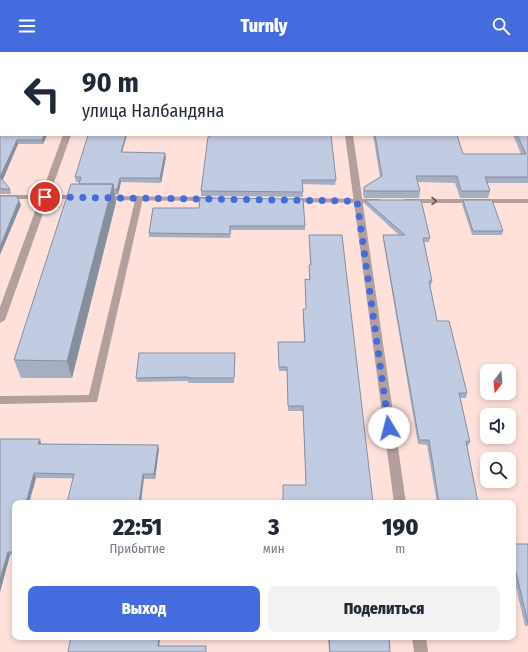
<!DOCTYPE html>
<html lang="ru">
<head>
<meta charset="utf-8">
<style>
	:root { --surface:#fff; --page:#f2f2f3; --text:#1f2937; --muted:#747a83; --accent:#456cde }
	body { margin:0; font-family:"Fira Sans Condensed",sans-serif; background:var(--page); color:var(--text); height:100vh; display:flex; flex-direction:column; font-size:15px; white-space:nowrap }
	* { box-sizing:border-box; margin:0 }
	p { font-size:13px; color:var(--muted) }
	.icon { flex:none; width:22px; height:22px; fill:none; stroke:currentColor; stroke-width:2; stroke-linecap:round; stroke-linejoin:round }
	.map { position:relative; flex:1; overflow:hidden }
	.sheet { position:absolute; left:12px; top:448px; width:504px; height:140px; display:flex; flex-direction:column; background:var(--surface); border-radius:8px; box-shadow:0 2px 6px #0003 }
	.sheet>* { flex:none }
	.top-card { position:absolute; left:0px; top:0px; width:528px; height:84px; box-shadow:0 2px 6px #0003; background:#fff; color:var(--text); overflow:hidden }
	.needle { width:26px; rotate:196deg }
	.tools { position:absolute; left:480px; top:312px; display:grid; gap:8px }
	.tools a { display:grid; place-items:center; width:36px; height:36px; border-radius:8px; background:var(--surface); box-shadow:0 2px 6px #0003; font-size:20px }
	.pin { position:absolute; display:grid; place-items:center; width:34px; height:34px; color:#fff; margin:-17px; border:2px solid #fff; border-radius:50%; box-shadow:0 1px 4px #0007 }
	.me { position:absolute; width:44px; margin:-22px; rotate:352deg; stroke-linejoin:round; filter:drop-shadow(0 0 3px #0008) }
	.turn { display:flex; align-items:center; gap:14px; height:84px; padding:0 16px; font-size:18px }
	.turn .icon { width:52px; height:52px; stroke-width:2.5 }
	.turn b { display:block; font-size:28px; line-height:34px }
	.eta { display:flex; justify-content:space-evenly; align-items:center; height:68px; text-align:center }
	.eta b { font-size:24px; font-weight:800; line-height:28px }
	.cta { display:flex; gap:8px; margin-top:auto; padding:8px 16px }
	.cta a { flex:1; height:46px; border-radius:8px; background:var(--accent); color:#fff; font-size:16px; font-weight:800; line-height:46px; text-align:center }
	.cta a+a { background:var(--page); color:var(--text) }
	header { display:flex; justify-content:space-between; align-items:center; height:52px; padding:0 16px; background:var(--accent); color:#fff; font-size:18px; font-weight:800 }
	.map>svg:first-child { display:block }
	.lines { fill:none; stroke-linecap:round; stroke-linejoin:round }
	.service { fill:#b39f9b; fill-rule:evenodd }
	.minor { fill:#b39f9b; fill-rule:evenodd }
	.tertiary { fill:#b39f9b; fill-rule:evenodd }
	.wall { fill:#a6afc2 }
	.shaded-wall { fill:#878e9e }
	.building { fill:#c1cbe2; stroke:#878e9e }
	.oneway { stroke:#685957 }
	.route { stroke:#456cde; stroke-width:7; stroke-dasharray:0 12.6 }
</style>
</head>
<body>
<header><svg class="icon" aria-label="menu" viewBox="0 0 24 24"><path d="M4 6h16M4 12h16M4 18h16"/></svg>Turnly<svg class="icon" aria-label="search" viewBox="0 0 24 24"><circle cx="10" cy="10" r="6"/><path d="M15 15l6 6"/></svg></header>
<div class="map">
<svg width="528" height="600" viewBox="0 0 528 600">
	<rect width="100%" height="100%" fill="#fee1db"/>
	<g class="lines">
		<!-- service -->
		<path class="service" d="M136 144H139L143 146 97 350 0 352V344L89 343Z"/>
		<!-- minor -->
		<path class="minor" d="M94 0H100V1H94Z
			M336 0H342L343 1H337Z
			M63 83H71L5 268 0 271V255Z
			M345 83H353L406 451H394Z
			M412 585H426L428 600H414Z"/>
		<!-- tertiary -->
		<path class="tertiary" d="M0 143H80L84 145 80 147H0Z
			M99 144 214 145 218 147 214 149 102 148H99Z
			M287 146 378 147 382 149 378 151 290 150H287Z
			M405 147H528V151H408L404 149Z"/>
	</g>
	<!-- wall -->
	<path class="wall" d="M431 0H528V41L527 39V1H431Z
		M0 68 47 83 43 92H18L2 128 10 137 11 142H0Z
		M528 77V131H487L490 139 488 146H460L455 131 418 130 420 139 419 146H364L363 141 364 135 380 125 373 83H457L463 102H521L513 83H527Z
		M210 85 336 128 335 133 302 132 303 145 201 144V139Z
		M123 100 166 105 161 131 121 130 118 143H115L116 150 72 326H21L14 308 79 132V130H76L75 125Z
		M365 148 430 186 429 190H424L432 229 431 233H430L437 269 467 341 466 346H460L470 390 468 394H467L478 451H437L427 393 418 392 383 187V183H399L365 152Z
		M463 148 503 179 502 183H472L462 152Z
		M153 156 305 174V178H231L230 186 149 185V181Z
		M309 183 373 451 306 433 303 359H288L287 319H279L278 290H304L303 261V257H306L305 227 309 228V213H310Z
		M235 305 234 331H188V329L137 330 136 326Z
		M0 387 41 391V392L159 397 155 427 36 426 29 451H15V504L10 503 0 540Z
		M513 492H528V574H525L513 522Z
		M249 585H389L390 600H329L328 586Z"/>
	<!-- shaded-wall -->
	<path class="shaded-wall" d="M44 83H47L43 92 42 88Z
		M126 83H127L121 104V100Z
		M17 88 18 92 2 130 0 125Z
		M165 101 166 105 161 131 160 126Z
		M120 126 121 130 118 143 117 138Z
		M113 132 116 150 72 326 67 309Z
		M19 148 21 153 0 203V195Z
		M40 387 41 391 40 397 38 392Z
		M158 393 159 397 155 427 154 422Z
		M34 421 36 426 29 451H26Z
		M143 422 144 426 141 451H139Z
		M8 500 10 503 0 540V527Z
		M159 585H160L159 597 158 594Z"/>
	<!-- building -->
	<path class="building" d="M44 0H79L78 1H43Z
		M115 0H154V1H114Z
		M284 0H323L324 1H284Z
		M360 0H381V1H360Z
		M508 0H528V31L527 29V1H508Z
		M1 66V83H44L42 88H17L0 125 10 137H0V68Z
		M527 77H528V125H485L490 139H461L457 124H416L420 139H364V135L382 124 375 83H457L463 102H526L517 83H527Z
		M88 83H126L121 100 165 101 160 126H120L117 138H114L113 132H79L81 125H75Z
		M211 83H331L336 128H302L303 140 201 139 208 85H210Z
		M71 132H113L67 309 14 308Z
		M0 144H16L19 148 0 195Z
		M200 146 303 147 305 174H230V182L149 181 153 156H199Z
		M365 148H421L430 186H423L432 229H429L437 269H449L467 341H459L470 390 466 389 478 451H439L429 388H419L383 183H405Z
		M463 148H492L503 179H473Z
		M309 183H342L373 451H283V433H306L303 354H288L287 315H279L278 290H305L303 257H306L305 227 310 228 309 213H311Z
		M139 301H235L234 326H188V325L136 326Z
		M0 387H40L38 392 158 393 154 422H143L139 451H67L74 422 34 421 26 451H15V500H8L0 527Z
		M513 492H528V571L513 508Z
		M71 585H159L158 594H206V600H68Z
		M329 585H389L390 600H330Z"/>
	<!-- one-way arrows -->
	<defs><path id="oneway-chevron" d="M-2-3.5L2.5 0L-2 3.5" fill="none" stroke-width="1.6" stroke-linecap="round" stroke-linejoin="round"/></defs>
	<use class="oneway" href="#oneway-chevron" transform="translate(434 149)"/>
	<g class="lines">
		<!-- route -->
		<path class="route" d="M45 145 357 149 389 376"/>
	</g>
</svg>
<div class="tools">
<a><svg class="needle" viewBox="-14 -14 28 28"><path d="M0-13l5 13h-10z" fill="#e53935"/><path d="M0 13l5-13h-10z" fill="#747a83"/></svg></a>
<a><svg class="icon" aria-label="sound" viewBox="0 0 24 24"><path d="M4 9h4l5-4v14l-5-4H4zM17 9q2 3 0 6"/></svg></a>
<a><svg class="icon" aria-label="search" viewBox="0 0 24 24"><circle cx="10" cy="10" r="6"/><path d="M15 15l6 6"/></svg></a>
</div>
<div class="pin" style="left:45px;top:145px;background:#d93025"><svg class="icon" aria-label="arrive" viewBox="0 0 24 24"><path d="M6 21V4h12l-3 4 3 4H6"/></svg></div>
<svg class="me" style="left:389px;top:376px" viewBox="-20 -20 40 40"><circle r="19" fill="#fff"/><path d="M0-13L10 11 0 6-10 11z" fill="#456cde"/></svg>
<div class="top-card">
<div class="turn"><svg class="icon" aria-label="left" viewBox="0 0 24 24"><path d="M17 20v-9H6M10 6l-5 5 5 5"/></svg><div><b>90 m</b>улица Налбандяна</div></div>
</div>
<section class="sheet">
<div class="eta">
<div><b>22:51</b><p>Прибытие</p></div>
<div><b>3</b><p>мин</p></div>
<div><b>190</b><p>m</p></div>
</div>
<div class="cta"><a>Выход</a><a>Поделиться</a></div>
</section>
</div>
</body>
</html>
